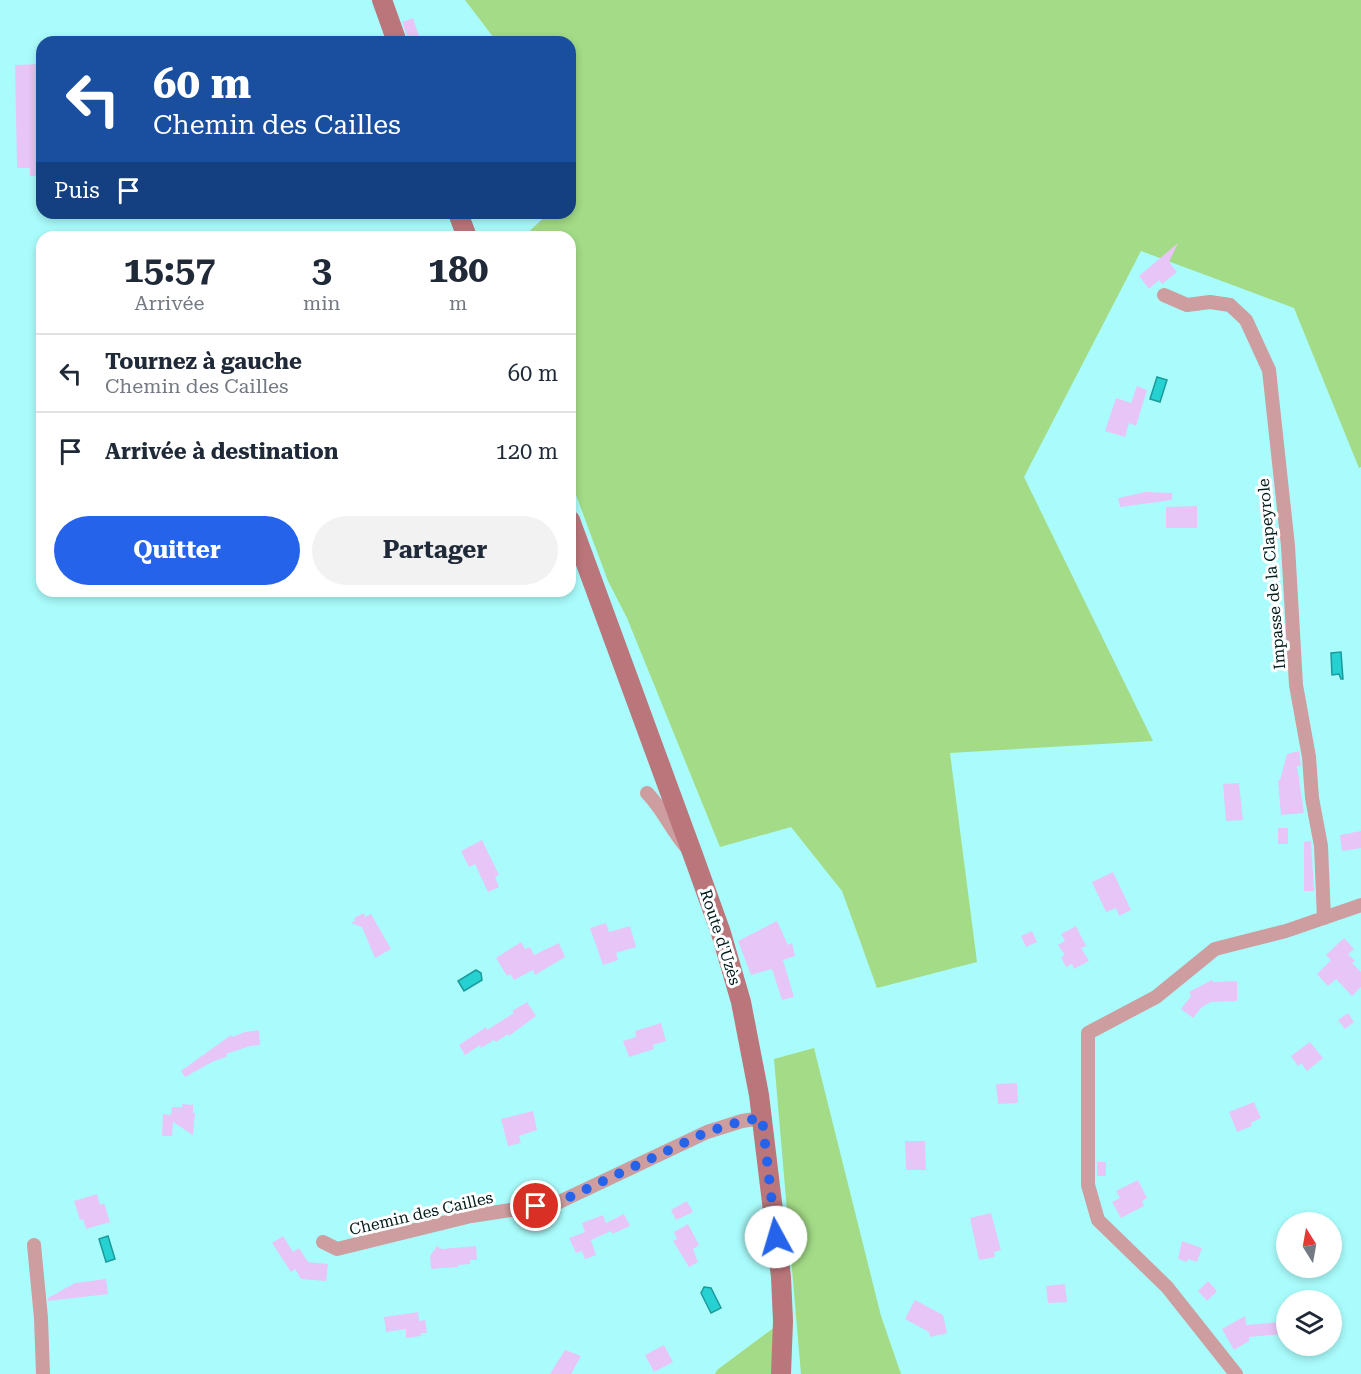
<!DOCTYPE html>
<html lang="fr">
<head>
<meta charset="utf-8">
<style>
	:root { --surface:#fff; --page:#f2f2f3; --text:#1f2937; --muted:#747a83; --line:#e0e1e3; --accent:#2563eb }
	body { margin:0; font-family:"Roboto Serif",serif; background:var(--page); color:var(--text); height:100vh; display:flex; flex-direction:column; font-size:22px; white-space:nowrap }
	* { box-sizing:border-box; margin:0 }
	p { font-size:20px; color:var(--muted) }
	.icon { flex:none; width:33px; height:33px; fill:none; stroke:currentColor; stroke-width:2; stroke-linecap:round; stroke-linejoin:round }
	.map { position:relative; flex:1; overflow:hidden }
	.sheet { position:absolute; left:36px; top:231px; width:540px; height:366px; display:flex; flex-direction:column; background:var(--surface); border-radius:18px; box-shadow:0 3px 9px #0003 }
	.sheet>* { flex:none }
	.hud { position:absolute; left:36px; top:36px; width:540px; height:183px; border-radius:18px; box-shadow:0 3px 9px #0003; background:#1a4fa0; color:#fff; overflow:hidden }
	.needle { width:39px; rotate:349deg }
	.controls { position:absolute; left:1276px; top:1212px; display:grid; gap:12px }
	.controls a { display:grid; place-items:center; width:66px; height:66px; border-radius:50%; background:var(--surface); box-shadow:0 3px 9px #0003; font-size:30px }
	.pin { position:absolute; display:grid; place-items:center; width:51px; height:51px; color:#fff; margin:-26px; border:3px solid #fff; border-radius:50%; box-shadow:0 2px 6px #0007 }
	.me { position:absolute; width:66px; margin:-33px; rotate:354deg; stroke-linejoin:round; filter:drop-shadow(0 0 4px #0008) }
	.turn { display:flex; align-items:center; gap:21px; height:126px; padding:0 18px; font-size:27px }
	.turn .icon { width:78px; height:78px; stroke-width:2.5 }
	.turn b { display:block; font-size:42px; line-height:51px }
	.then { display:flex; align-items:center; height:57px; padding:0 18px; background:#0003; gap:12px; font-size:22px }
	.eta { display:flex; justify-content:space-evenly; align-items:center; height:102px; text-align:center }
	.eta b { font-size:36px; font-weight:700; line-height:42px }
	.primary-button { display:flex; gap:12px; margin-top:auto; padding:12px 18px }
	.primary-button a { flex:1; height:69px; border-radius:36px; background:var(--accent); color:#fff; font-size:24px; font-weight:700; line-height:69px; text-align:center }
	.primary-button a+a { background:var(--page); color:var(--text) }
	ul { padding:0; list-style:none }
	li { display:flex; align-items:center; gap:18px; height:78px; padding:0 18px; border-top:2px solid var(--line) }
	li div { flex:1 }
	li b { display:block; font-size:22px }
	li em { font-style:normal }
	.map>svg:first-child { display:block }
	.green { fill:#a3db86 }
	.water { fill:#26d1d2; stroke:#1b9a9b; stroke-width:1.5 }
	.building { fill:#e7c5f6 }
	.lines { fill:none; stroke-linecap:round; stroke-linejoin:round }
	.minor { stroke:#cd9d9f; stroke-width:14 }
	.secondary { stroke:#bb767b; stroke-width:20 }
	.route { stroke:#2563eb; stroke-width:10; stroke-dasharray:0 18 }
	.labels { text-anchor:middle; stroke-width:6; stroke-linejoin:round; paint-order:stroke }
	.street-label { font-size:16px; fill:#021b1b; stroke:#fff }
</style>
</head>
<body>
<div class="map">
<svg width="1361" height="1374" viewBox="0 0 1361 1374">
	<rect width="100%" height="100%" fill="#aafcfc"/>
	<!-- green -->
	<path class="green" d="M465 0H1361V467L1359 468 1294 308 1141 251 1024 477 1153 741 950 753 977 962 877 988 842 891 791 827 720 847 627 618 608 581 570 479V237H523L549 213H570V168L576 148 570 140V42H497Z
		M814 1048 881 1316 901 1374H801L774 1059Z
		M783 1321 790 1374H715L717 1370Z"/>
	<!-- water -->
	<path class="water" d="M1157 377 1167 380 1160 402 1150 399Z
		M1341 652 1343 679H1341L1339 674 1332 675 1331 653Z
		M476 970 481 973 482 980 464 991 458 981Z
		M108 1236 115 1259 106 1262 99 1239Z
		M704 1287 711 1288 721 1308 711 1313 701 1293Z"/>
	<!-- building -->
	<path class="building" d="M413 18 421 42H409L402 22Z
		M42 64V176H30V168H17L15 65Z
		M1178 243 1169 262 1177 272 1162 284 1159 280 1149 289 1139 276Z
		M1137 386 1147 390 1136 426 1129 423 1125 437 1105 431 1116 398 1131 403Z
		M1145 492 1172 493V500L1120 507 1118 498Z
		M1197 506V528H1166V507Z
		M1299 751 1301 766H1297L1304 813 1281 815 1278 781 1280 780 1287 754Z
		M1239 783 1243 820 1226 821 1223 784Z
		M1278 828H1288V844H1278Z
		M1361 831V848L1342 851 1340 835Z
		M482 840 499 875 495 877 499 887 488 892 475 864 469 867 461 851Z
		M1311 841 1314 891H1304V842Z
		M1113 872 1131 910 1119 916 1116 908 1106 912 1092 882Z
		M364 913 365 917 371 914 391 949 375 958 362 927 351 923 355 921 354 918Z
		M777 921 788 945 792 943 795 956 783 960 794 997 782 1000 772 969 751 975 738 941Z
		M606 923 609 932 630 926 636 947 616 953 618 960 603 965 590 928Z
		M1076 926 1086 946 1081 948 1089 961 1074 969 1072 964 1066 967 1061 957 1065 955 1058 945 1065 941 1061 934Z
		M1032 931 1037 942 1026 947 1021 936Z
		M1344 938 1354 949 1348 954 1355 961 1352 963 1361 972V987L1352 996 1336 979 1328 986 1317 974 1331 960 1326 955Z
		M521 942 525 949 530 947 534 955 559 943 565 957 535 975 533 970 514 980 510 974 507 976 496 958Z
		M1212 980 1213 982 1237 981V1001L1211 1002 1202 1007 1193 1018 1181 1009 1191 996 1189 992Z
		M527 1002 536 1016 509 1036 508 1034 496 1042 494 1040 481 1048 480 1045 465 1055 459 1045 486 1027 487 1030 514 1013 512 1011Z
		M1348 1013 1354 1022 1345 1029 1338 1020Z
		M661 1023 666 1041 653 1045 654 1049 629 1057 623 1041 636 1037 635 1031Z
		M259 1030 260 1045 250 1046 226 1054 228 1056 212 1062 185 1077 181 1071 231 1035 232 1037 245 1032Z
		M1310 1042 1323 1058 1307 1071 1301 1063 1298 1066 1291 1056Z
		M1017 1083 1018 1103 998 1104 996 1084Z
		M1254 1102 1261 1118 1251 1123 1252 1126 1237 1132 1229 1112Z
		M182 1104 193 1105V1113H195L193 1135 173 1122 172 1136H162L163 1114 171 1115 172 1107H182Z
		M533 1111 537 1130 519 1136 521 1143 508 1146 501 1119Z
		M905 1141H925L926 1170H906Z
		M1097 1162H1106V1176H1097Z
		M1138 1180 1147 1198 1142 1201 1144 1206 1121 1218 1112 1202 1120 1198 1116 1191Z
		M97 1194 100 1205 104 1203 110 1222 86 1229 83 1219 80 1220 74 1201Z
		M687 1201 693 1212 676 1220 671 1210Z
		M991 1213 1001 1250 994 1252 995 1257 979 1260 970 1218Z
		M624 1214 630 1226 612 1234 611 1231 591 1240 596 1255 585 1259 582 1251 576 1253 569 1238 585 1232 582 1223 603 1215 606 1223Z
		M688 1224 699 1245 693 1249 698 1262 689 1267 673 1241 677 1239 674 1232Z
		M283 1236 293 1252 299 1248 308 1262 328 1264 326 1281 301 1279 295 1269 291 1272 272 1243Z
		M1182 1241 1202 1248 1197 1262 1188 1259 1187 1262 1178 1259Z
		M437 1246 442 1249 476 1246 477 1260H470V1264L458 1265V1267L431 1269 430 1256Z
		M106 1279 108 1294 48 1301V1298L75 1283Z
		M1208 1281 1217 1291 1207 1301 1198 1291Z
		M1065 1284 1067 1302 1048 1303 1046 1286Z
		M915 1300 943 1315 947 1333 930 1337 929 1332 905 1319Z
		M418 1312 419 1321 425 1320 427 1333H421V1336L406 1338V1329L386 1332 384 1317Z
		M1245 1316 1246 1325 1282 1322 1283 1334 1249 1337V1341L1234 1350 1222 1329Z
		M664 1345 673 1362 654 1372 645 1355Z
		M565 1350 581 1356 571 1374H550Z"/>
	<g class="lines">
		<!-- minor -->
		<path class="minor" d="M1164 295 1187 305 1210 302 1230 305 1246 320 1269 370 1288 546 1296 685 1309 757 1312 798 1321 846 1324 918
			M647 793C664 810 672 832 688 849
			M323 1242 337 1249 471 1216 557 1203 707 1132 742 1121 762 1118
			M34 1245 41 1318 43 1374
			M1236 1374 1167 1287 1098 1220 1088 1185V1033L1156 997 1215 949 1286 931 1361 905"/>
		<!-- secondary -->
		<path class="secondary" d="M382 0 397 42
			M458 213 467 237
			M570 520 693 855 721 933 741 1002 759 1095 781 1277 783 1321 781 1374"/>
	</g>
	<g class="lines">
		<!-- route -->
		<path class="route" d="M536 1206 557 1203 707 1132 742 1121 762 1118 776 1237"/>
	</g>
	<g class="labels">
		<!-- street labels -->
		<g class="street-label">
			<text transform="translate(1271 574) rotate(-95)" y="6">Impasse de la Clapeyrole</text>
			<text transform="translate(721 937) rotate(72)" y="6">Route d'Uzès</text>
			<text transform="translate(421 1213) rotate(-13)" y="6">Chemin des Cailles</text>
		</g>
	</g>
</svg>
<div class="controls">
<a><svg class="needle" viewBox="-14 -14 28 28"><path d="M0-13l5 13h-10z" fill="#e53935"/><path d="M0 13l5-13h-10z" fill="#747a83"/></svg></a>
<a><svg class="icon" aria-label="layers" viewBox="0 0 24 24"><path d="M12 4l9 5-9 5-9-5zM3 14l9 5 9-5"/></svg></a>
</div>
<div class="pin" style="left:536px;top:1206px;background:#d93025"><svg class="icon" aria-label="arrive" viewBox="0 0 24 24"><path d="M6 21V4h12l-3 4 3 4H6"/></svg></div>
<svg class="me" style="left:776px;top:1237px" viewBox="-20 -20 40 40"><circle r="19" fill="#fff"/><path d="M0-13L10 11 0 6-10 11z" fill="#2563eb"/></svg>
<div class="hud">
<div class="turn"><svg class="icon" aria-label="left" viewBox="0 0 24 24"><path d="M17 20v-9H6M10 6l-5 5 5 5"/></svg><div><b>60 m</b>Chemin des Cailles</div></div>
<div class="then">Puis<svg class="icon" aria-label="arrive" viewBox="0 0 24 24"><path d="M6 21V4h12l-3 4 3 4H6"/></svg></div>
</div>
<section class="sheet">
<div class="eta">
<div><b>15:57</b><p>Arrivée</p></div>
<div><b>3</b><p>min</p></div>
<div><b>180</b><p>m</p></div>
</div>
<ul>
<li><svg class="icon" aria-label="left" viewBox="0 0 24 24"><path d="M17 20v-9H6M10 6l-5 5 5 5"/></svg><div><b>Tournez à gauche</b><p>Chemin des Cailles</p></div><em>60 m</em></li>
<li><svg class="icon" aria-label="arrive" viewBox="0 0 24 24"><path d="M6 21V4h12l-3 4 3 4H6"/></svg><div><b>Arrivée à destination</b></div><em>120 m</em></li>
</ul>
<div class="primary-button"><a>Quitter</a><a>Partager</a></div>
</section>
</div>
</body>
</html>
